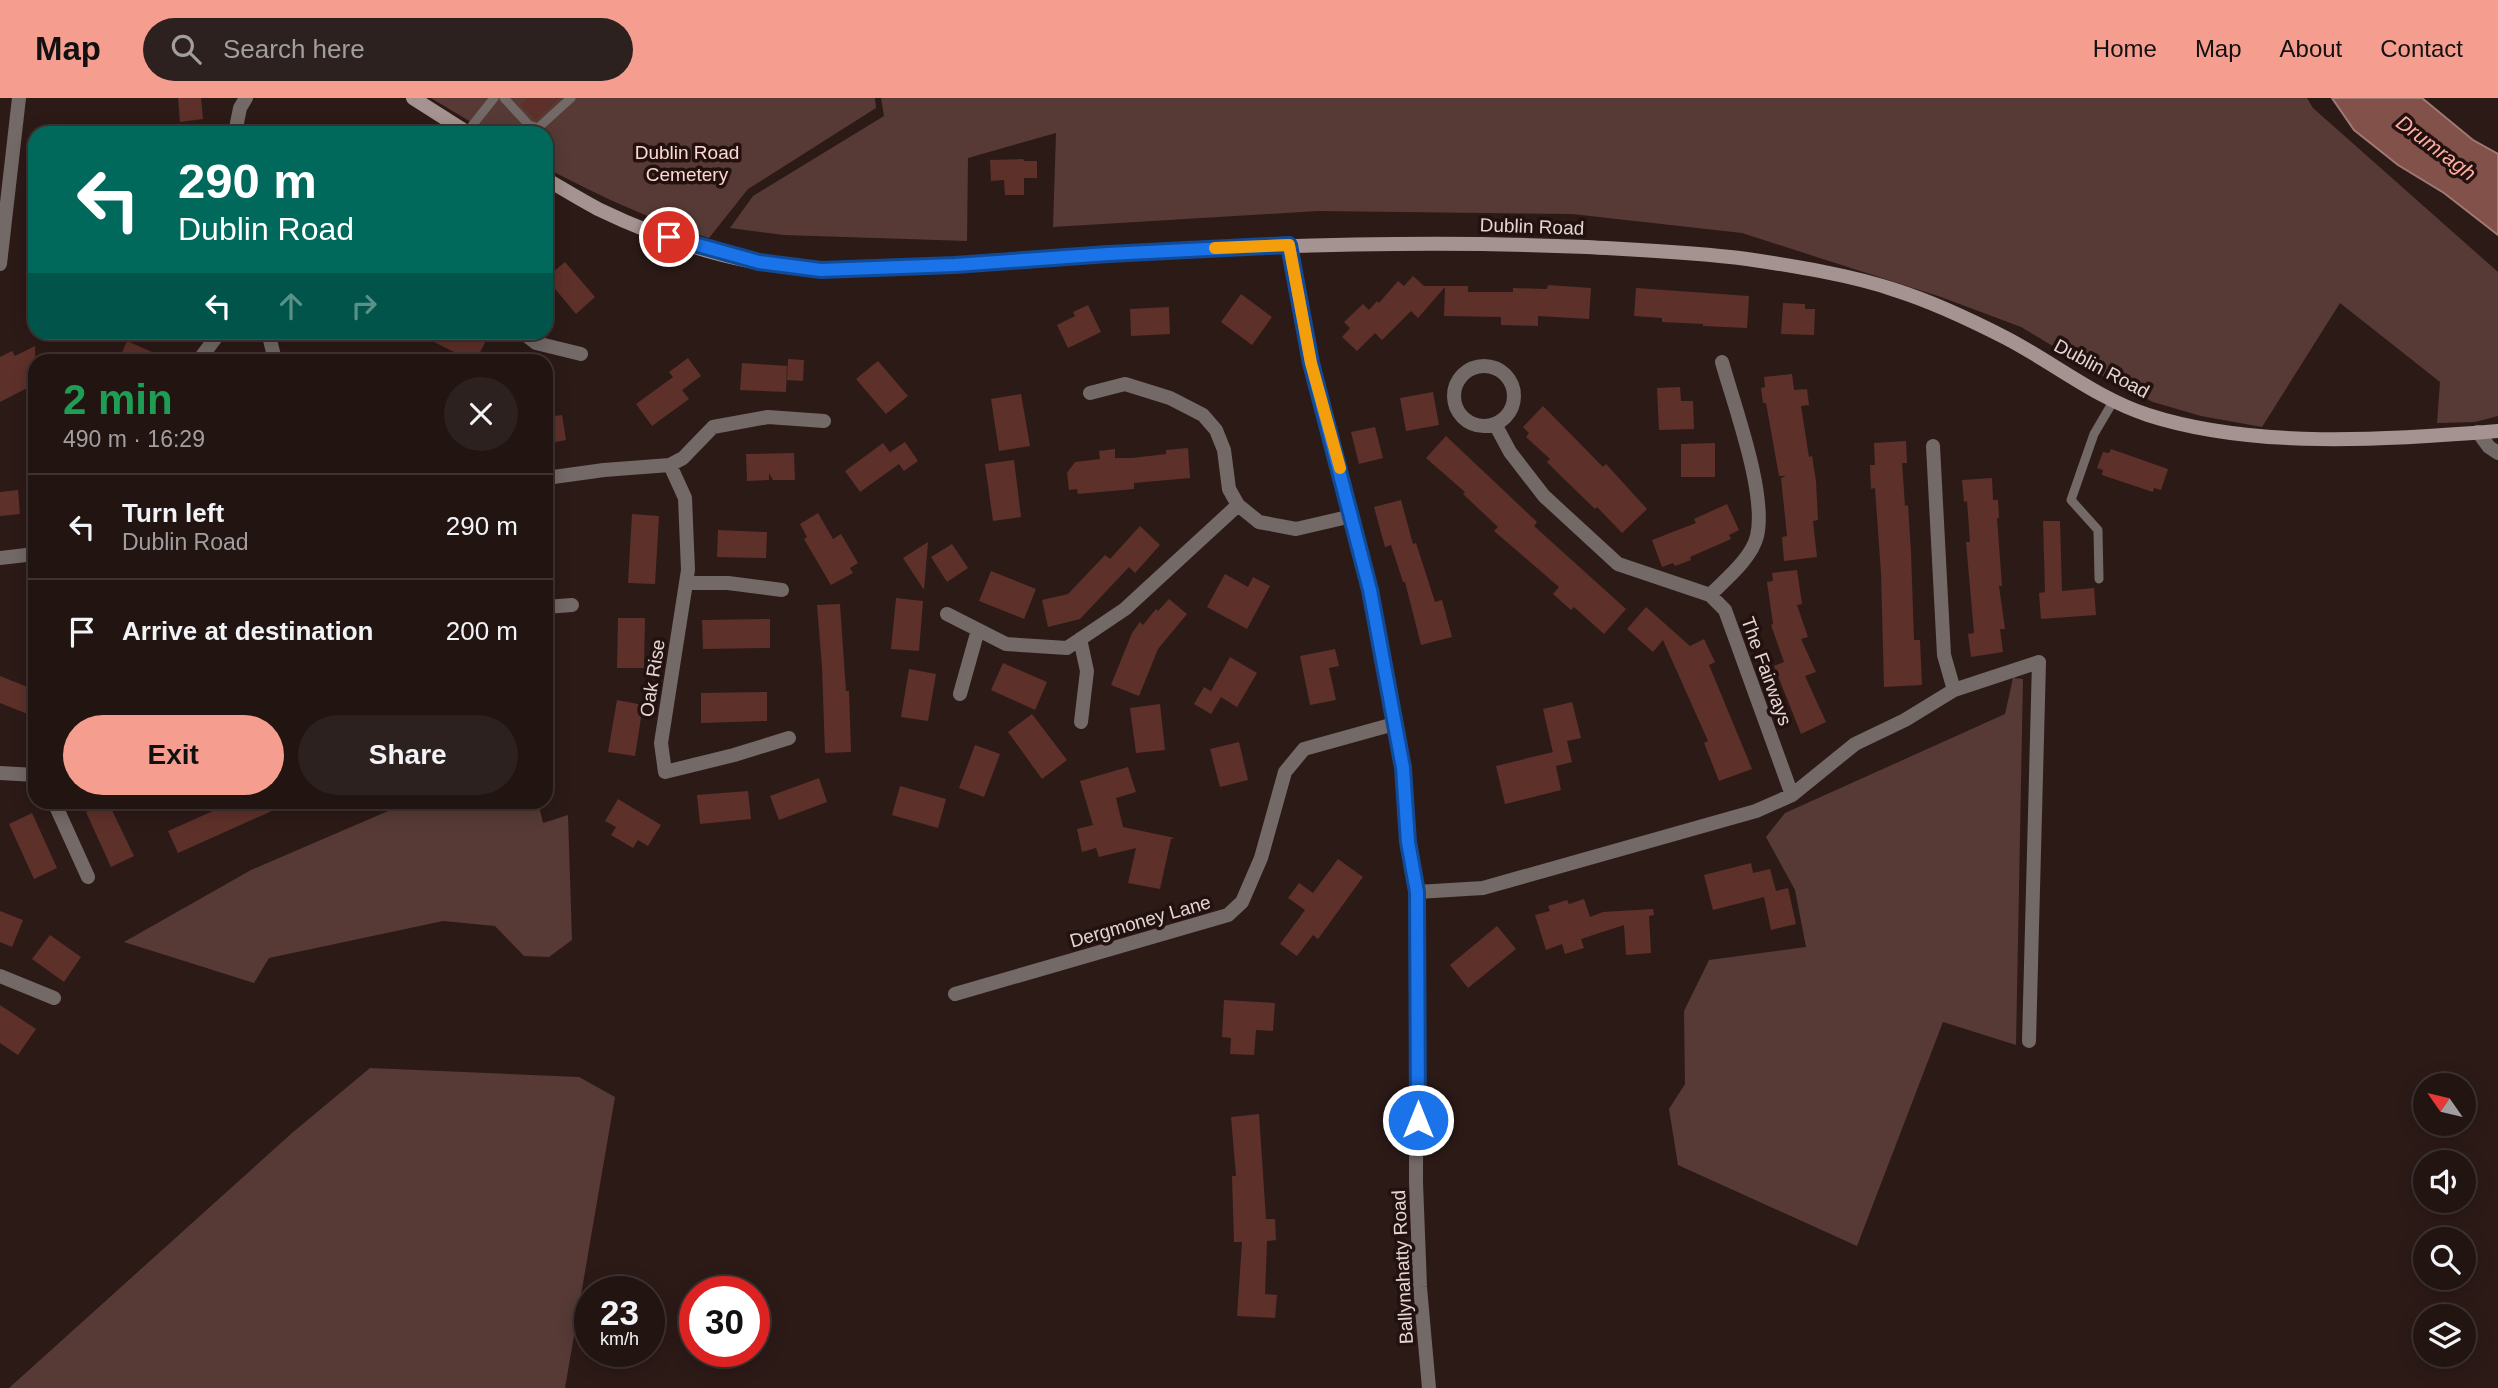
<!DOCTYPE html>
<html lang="en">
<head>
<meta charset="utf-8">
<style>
	:root { --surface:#211411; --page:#2d211f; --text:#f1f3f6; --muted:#a29e9f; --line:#3e3331; --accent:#f59d8f }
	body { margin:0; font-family:Arial,sans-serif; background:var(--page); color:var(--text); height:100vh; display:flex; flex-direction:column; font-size:26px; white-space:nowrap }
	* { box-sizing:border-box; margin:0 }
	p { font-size:23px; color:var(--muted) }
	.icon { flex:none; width:38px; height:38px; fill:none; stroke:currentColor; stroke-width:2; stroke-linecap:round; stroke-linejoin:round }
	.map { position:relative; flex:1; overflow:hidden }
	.side { position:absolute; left:28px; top:256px; width:525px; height:455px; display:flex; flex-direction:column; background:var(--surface); border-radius:21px; box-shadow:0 4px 18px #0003,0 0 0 2px var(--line) }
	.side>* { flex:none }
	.hud { position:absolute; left:28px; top:28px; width:525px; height:214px; border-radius:21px; box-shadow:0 4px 18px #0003,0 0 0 2px var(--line); background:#00695c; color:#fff; overflow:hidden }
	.needle { width:46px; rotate:304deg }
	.tools { position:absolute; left:2413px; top:975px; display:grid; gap:14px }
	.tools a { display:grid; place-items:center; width:63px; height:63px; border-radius:50%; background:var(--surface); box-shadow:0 4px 18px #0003,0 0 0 2px var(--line); font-size:35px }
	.speed { position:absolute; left:574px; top:1178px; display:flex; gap:14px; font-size:35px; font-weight:700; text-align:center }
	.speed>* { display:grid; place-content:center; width:91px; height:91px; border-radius:50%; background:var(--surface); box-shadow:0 4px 18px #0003,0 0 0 2px var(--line); line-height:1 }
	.speed small { font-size:18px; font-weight:400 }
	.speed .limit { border:10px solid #d22; background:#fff; color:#111 }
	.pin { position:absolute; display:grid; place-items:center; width:60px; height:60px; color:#fff; margin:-30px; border:4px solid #fff; border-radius:50%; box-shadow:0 2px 7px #0007 }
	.me { position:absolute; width:77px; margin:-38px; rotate:0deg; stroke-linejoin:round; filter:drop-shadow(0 0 5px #0008) }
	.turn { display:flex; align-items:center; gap:24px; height:147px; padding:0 35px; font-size:32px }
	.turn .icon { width:91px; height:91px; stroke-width:2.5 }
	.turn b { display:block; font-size:49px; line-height:60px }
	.lanes { display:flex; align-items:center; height:66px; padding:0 35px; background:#0003; justify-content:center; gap:35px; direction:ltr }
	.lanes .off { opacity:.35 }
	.round { display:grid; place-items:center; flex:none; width:74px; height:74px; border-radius:37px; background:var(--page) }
	.summary { display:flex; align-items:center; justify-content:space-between; height:119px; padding:0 35px }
	h1 { font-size:42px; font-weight:700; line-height:52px; color:#1e9e55 }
	.action { display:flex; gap:14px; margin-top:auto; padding:14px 35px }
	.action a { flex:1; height:80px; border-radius:42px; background:var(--accent); color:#111; font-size:28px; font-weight:700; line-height:80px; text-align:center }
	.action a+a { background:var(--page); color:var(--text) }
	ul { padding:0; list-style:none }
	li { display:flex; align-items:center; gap:21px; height:105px; padding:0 35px; border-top:2px solid var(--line) }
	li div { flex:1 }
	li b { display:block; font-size:26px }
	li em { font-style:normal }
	header { display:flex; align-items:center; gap:42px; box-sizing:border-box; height:98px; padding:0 35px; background:var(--accent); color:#111 }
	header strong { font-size:33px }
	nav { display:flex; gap:38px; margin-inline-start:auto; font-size:24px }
	.search { width:490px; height:63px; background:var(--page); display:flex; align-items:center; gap:18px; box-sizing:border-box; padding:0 24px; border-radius:38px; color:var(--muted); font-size:26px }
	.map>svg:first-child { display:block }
	.green { fill:#573a35 }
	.water { fill:#825149; stroke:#9f7972; stroke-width:2 }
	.building { fill:#5e302a }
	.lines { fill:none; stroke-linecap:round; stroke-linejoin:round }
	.lane { stroke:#736967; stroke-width:9 }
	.street { stroke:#736967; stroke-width:14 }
	.secondary { stroke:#a49390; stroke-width:14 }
	.route-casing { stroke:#114b97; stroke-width:18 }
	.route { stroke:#1a73e8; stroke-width:12 }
	.slow { stroke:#f59e0b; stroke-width:12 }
	.labels { text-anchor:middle; stroke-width:7; stroke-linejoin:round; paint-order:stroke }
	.park-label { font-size:19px; fill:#fbd8d2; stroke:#22110e }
	.street-label { font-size:19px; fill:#e2d5d3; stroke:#22110e }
	.water-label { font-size:21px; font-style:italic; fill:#ffada1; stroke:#22110e }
</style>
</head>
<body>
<header>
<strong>Map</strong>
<div class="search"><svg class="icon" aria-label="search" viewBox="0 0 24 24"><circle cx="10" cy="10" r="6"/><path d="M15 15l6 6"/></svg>Search here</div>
<nav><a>Home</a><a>Map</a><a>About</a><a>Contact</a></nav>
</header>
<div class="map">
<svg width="2498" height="1290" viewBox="0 0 2498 1290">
	<rect width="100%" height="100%" fill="#2c1a17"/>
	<!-- green -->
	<path class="green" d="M431 0H875L876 10 748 91 709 140C649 121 602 99 546 70V35H489Z
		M881 0H2307L2313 10 2498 174V318L2475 324 2437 325 2440 284 2340 205 2262 329 2201 318 2153 304 2114 285 2021 229 1941 199 1742 135 1572 116 1318 113 1053 129 1056 35 968 60 967 143 784 137 730 130 753 98 884 18Z
		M2013 580 2023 581 2016 947 1943 924 1857 1148 1678 1067 1669 1011 1685 986 1684 913 1709 862 1806 849 1795 792 1766 739 1785 715 2005 616Z
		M409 704H538L543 725 568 717 572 842 549 859 524 858 495 828 443 823 269 860 254 885 124 844 251 772Z
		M370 970 579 979 615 999 565 1290H9L292 1035Z"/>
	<!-- water -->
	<path class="water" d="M2332 0H2422L2473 42 2498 56V137L2444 95 2398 67 2354 32Z"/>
	<!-- building -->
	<path class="building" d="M178 0H201L203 21 180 24Z
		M528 0H560L536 22 520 7Z
		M1023 61 1024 63H1037V80H1024V97H1005L1004 82 991 83 990 62Z
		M565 164 595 199 576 216 546 180Z
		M1413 178 1424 188H1468V194H1513V190L1547 191 1548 187 1591 190 1589 221 1538 218V228L1501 227V219L1444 218 1445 189 1418 220 1411 213 1382 242 1375 235 1357 253 1342 239 1350 230 1344 224 1363 206 1369 212 1377 203 1379 205 1398 183 1404 188Z
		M1636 190 1749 198 1747 230 1703 228V226L1662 224V220L1634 218Z
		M1241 196 1272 219 1252 247 1221 224Z
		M1783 205 1805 206V211H1815L1814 237 1781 236Z
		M1088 207 1101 234 1068 250 1057 227 1075 218 1073 214Z
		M1169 209 1170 236 1131 238 1130 211Z
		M414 234H474L487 241 476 262H470Z
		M127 243 170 262H119Z
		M35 248V286L0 304V259L12 253 15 258Z
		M688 260 701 278 682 292 689 301 652 328 636 306 673 279 669 274Z
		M788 261 804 262 803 283 787 282Z
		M878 263 908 298 886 316 856 281Z
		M742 265 787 268 786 294 740 292Z
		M1792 276 1794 292 1807 291 1809 307 1801 308 1809 359 1812 358 1816 383 1818 422 1813 423 1817 459 1784 463 1782 439 1787 438 1781 380 1786 378H1779L1766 305H1763L1761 290 1765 289 1764 279Z
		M1680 289 1681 303H1693L1694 331 1659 332 1657 290Z
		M1433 294 1439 327 1406 333 1400 300Z
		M1021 296 1030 348 999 353 991 301Z
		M1543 308 1603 369 1606 366 1647 411 1622 435 1597 409 1595 411 1564 381 1547 364 1550 361 1526 339 1529 335 1523 329Z
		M562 317 566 342 546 346V319Z
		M1375 329 1383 360 1359 366 1351 334Z
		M1446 338 1537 424 1534 428 1626 511 1604 536 1574 509 1571 512 1553 496 1559 489 1494 433 1498 429 1463 396 1465 394 1426 360Z
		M1906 343 1907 365H1902L1905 408 1908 407 1911 454 1914 542H1920L1922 587 1884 589 1881 475 1875 390 1871 391 1870 367H1875L1874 345Z
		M905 344 918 363 904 373 899 366 860 394 845 373 883 345 892 357 890 354Z
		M1715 345V379H1681V346Z
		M1188 350 1190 380 1134 385V391L1078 396 1077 391 1069 392 1067 375 1075 364 1100 361 1099 353 1115 351V360H1132L1166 356V352Z
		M2111 351 2168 371 2161 392 2154 390 2153 394 2102 377 2103 372 2097 370 2103 354 2109 355Z
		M794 355 795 382H773L769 375V382L747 383 746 356Z
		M1014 362 1021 419 993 423 985 366Z
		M1992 380 1993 402H1998L1999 420H1997L2002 488H1999L2005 531H2000L2003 554 1971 559 1968 536 1974 535 1966 444H1970L1967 403 1964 404 1962 382Z
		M18 392 20 416 0 418V394Z
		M1401 402 1413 446 1416 445 1435 504 1442 502 1452 539 1421 547 1405 484H1403L1391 447 1385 449 1374 409Z
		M1727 406 1739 432 1729 437 1731 441 1690 459 1691 462 1675 468 1673 465 1662 469 1652 442 1696 425 1694 421Z
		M818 415 833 441 841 436 858 465 850 470 853 475 831 487 804 441 807 439 800 426Z
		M632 416 659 418 655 486 628 485Z
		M2043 423H2060L2062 493 2094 490 2096 517 2041 521 2039 495 2045 494Z
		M1140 428 1160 447 1135 475 1129 469 1080 521 1048 529 1042 502 1068 496 1105 457 1110 461Z
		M718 432 767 434 766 460 717 459Z
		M928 444 924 492 903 460Z
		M952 446 968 470 947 484 931 459Z
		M1797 472 1802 506 1797 507 1808 539 1801 541 1816 574 1805 578 1826 624 1801 636 1774 568 1784 564 1771 527 1773 526 1767 484 1773 483 1772 475Z
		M991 473 1036 491 1024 521 979 503Z
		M1225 476 1248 489 1253 479 1270 488 1247 531 1207 509Z
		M896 500 923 503 919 553 891 551Z
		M1169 501 1187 516 1158 551 1139 598 1111 587 1132 535 1140 524 1143 527 1156 511 1158 513Z
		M840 506 846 593H849L851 654 825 655 822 569 817 507Z
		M1646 509 1690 548 1704 541 1715 564 1709 567 1752 671 1719 683 1704 645 1708 643 1663 542 1653 554 1627 531Z
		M618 520H645L644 570H617Z
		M770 521V550L703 551 702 522Z
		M1335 551 1339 568 1329 570 1336 602 1310 607 1300 558Z
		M1230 559 1257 575 1237 609 1211 593Z
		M1003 565 1047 584 1035 612 991 592Z
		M909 571 936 576 928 623 901 619Z
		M0 578 35 592V619L0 605Z
		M1204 589 1221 599 1211 616 1194 606Z
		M767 594V623L701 625V595Z
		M617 602 643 607 635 658 608 654Z
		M1572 604 1581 640 1567 643 1572 664 1556 668 1543 611Z
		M1160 606 1165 652 1136 655 1130 610Z
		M1032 616 1067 662 1042 681 1008 634Z
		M1239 644 1248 682 1220 689 1210 651Z
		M975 647 1000 656 984 699 959 690Z
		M1553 654 1561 692 1505 706 1496 668Z
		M1128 669 1136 694 1116 700 1123 729 1175 740 1171 741 1160 791 1128 785 1136 750 1099 759 1096 750 1082 754 1077 731 1093 727 1080 683Z
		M819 680 827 704 779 722 770 698Z
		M900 688 946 701 938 730 892 717Z
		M748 693 751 721 700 726 697 697Z
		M618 701 661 727 648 748 638 742 633 750 611 737 616 729 605 723Z
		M108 704 134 758 111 769 86 714Z
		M233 704H292L178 755 168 733Z
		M32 715 57 770 34 781 9 726Z
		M1338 761 1363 779 1318 841 1313 837 1297 858 1280 846 1305 812 1288 800 1299 785 1313 795Z
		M1751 765 1753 775 1770 771 1776 793 1788 790 1796 826 1771 832 1764 799 1713 812 1704 777Z
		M1584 801 1590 819 1603 814 1653 811 1654 817 1649 818 1651 855 1626 857 1624 827 1581 841 1584 850 1565 856 1562 846 1546 852 1535 817 1550 813 1548 808 1567 802 1569 806Z
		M0 813 23 822 12 849 0 844Z
		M1497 828 1516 851 1468 890 1450 867Z
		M50 837 81 859 64 884 32 861Z
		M1224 902 1275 905 1273 933 1256 932 1254 957 1230 956 1231 940 1222 939Z
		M0 907 36 931 18 957 0 945Z
		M1259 1016 1266 1121H1275L1276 1142 1267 1143 1265 1196 1277 1197 1275 1220 1237 1218 1242 1144H1234L1232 1078H1236L1231 1019Z"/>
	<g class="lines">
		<!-- lane -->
		<path class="lane" d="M504 0 529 27 538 30 571 0
			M467 34 494 0
			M2099 481 2098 432 2071 402 2094 336 2114 302"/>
		<!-- street -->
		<path class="street" d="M235 35 240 10 246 0
			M1289 147 1311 265 1370 492 1403 670 1408 744 1417 794 1416 1084 1420 1189 1429 1290
			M0 166 19 0
			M268 234 275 262
			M522 234 536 245 581 256
			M199 262 220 234
			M1454 298a30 30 0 1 1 60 0a30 30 0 1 1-60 0Z
			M1090 295 1125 286 1170 300 1203 317 1216 332 1224 352 1229 391 1238 407 1259 424 1296 431 1352 418
			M1495 326 1510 354 1544 398 1618 466 1710 497 1725 512 1792 697
			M2478 334 2489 349 2498 355
			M1933 348 1944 557 1954 592
			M670 367 685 400 688 472 661 645 665 674 734 657 789 640
			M546 380 604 372 670 367 683 360 713 329 768 319 824 323
			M0 460 35 456
			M686 485H728L782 492
			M1710 497C1725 482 1752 460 1757 438 1767 396 1734 307 1722 264
			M546 509 572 507
			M947 516 1006 546 1067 550 1125 511 1238 407
			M1080 541 1087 573 1081 624
			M960 596 978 532
			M0 675 35 677
			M54 704 88 779
			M1417 794 1483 790 1756 713 1792 697 1855 646 1905 622 1954 592 2039 564 2029 943
			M0 878 54 900
			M955 896 1228 817 1242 804 1261 760 1285 674 1304 651 1394 626"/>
		<!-- secondary -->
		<path class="secondary" d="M413 0 468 35
			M546 81C563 91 581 102 598 111 666 144 746 169 821 172 847 173 875 170 902 169 992 166 1083 157 1173 153 1311 146 1449 143 1587 149 1640 152 1694 154 1747 161 1794 168 1851 177 1895 192 1933 204 1971 222 2006 240 2054 265 2096 300 2148 317 2253 351 2388 342 2498 333"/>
	</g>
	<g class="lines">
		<!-- route casing -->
		<g class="route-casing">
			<path id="route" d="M669 139 759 164 821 172 955 167 1108 156 1289 147 1311 265 1370 492 1403 670 1408 744 1417 794 1418 1022"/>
		</g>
		<!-- route -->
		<use href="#route" class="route"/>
		<!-- slow -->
		<path class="slow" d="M1215 150 1289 147 1311 265 1340 370"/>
	</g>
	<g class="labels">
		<!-- park labels -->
		<g class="park-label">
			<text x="687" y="61">Dublin Road<tspan x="687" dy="22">Cemetery</tspan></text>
		</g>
		<!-- street labels -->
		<g class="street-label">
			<text transform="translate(1532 128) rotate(2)" y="7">Dublin Road</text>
			<text transform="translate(2102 270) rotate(28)" y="7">Dublin Road</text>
			<text transform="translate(1767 573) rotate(70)" y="7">The Fairways</text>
			<text transform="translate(652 580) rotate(-81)" y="7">Oak Rise</text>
			<text transform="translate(1140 823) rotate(-16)" y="7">Dergmoney Lane</text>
			<text transform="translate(1402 1169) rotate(-93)" y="7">Ballynahatty Road</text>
		</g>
		<!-- water labels -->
		<g class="water-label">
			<text transform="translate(2436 50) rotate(37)" y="7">Drumragh</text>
		</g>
	</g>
</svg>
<div class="tools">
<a><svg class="needle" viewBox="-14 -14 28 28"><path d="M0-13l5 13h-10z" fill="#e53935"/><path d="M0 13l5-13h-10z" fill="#a29e9f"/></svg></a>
<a><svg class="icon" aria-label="sound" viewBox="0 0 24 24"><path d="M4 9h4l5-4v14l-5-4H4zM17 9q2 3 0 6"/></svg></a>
<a><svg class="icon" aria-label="search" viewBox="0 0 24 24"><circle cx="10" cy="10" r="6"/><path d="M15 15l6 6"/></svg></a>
<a><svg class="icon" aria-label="layers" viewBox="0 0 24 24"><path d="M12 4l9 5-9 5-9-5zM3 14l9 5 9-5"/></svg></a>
</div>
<div class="speed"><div>23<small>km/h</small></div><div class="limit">30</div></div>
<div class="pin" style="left:669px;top:139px;background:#d93025"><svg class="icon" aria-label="arrive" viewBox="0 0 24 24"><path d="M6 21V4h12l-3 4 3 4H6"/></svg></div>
<svg class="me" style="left:1418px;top:1022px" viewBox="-20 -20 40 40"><circle r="17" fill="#1a73e8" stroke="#fff" stroke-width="3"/><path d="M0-11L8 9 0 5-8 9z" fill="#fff"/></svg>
<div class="hud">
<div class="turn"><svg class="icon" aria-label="left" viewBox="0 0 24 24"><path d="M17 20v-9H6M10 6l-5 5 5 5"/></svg><div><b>290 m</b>Dublin Road</div></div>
<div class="lanes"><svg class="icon" aria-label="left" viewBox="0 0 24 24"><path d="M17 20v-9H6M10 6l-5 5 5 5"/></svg><svg class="icon off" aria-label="ahead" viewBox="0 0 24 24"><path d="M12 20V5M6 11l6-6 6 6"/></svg><svg class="icon off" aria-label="right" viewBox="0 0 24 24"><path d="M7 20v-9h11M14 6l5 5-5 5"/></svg></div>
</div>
<section class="side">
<div class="summary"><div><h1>2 min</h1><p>490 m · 16:29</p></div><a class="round"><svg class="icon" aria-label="close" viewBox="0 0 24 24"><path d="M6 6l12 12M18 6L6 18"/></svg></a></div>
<ul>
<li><svg class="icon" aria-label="left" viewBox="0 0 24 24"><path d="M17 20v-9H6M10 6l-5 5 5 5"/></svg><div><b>Turn left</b><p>Dublin Road</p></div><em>290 m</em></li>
<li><svg class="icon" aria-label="arrive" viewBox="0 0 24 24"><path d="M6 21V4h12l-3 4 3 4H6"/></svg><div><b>Arrive at destination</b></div><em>200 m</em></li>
</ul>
<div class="action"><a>Exit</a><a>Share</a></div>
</section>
</div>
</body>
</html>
